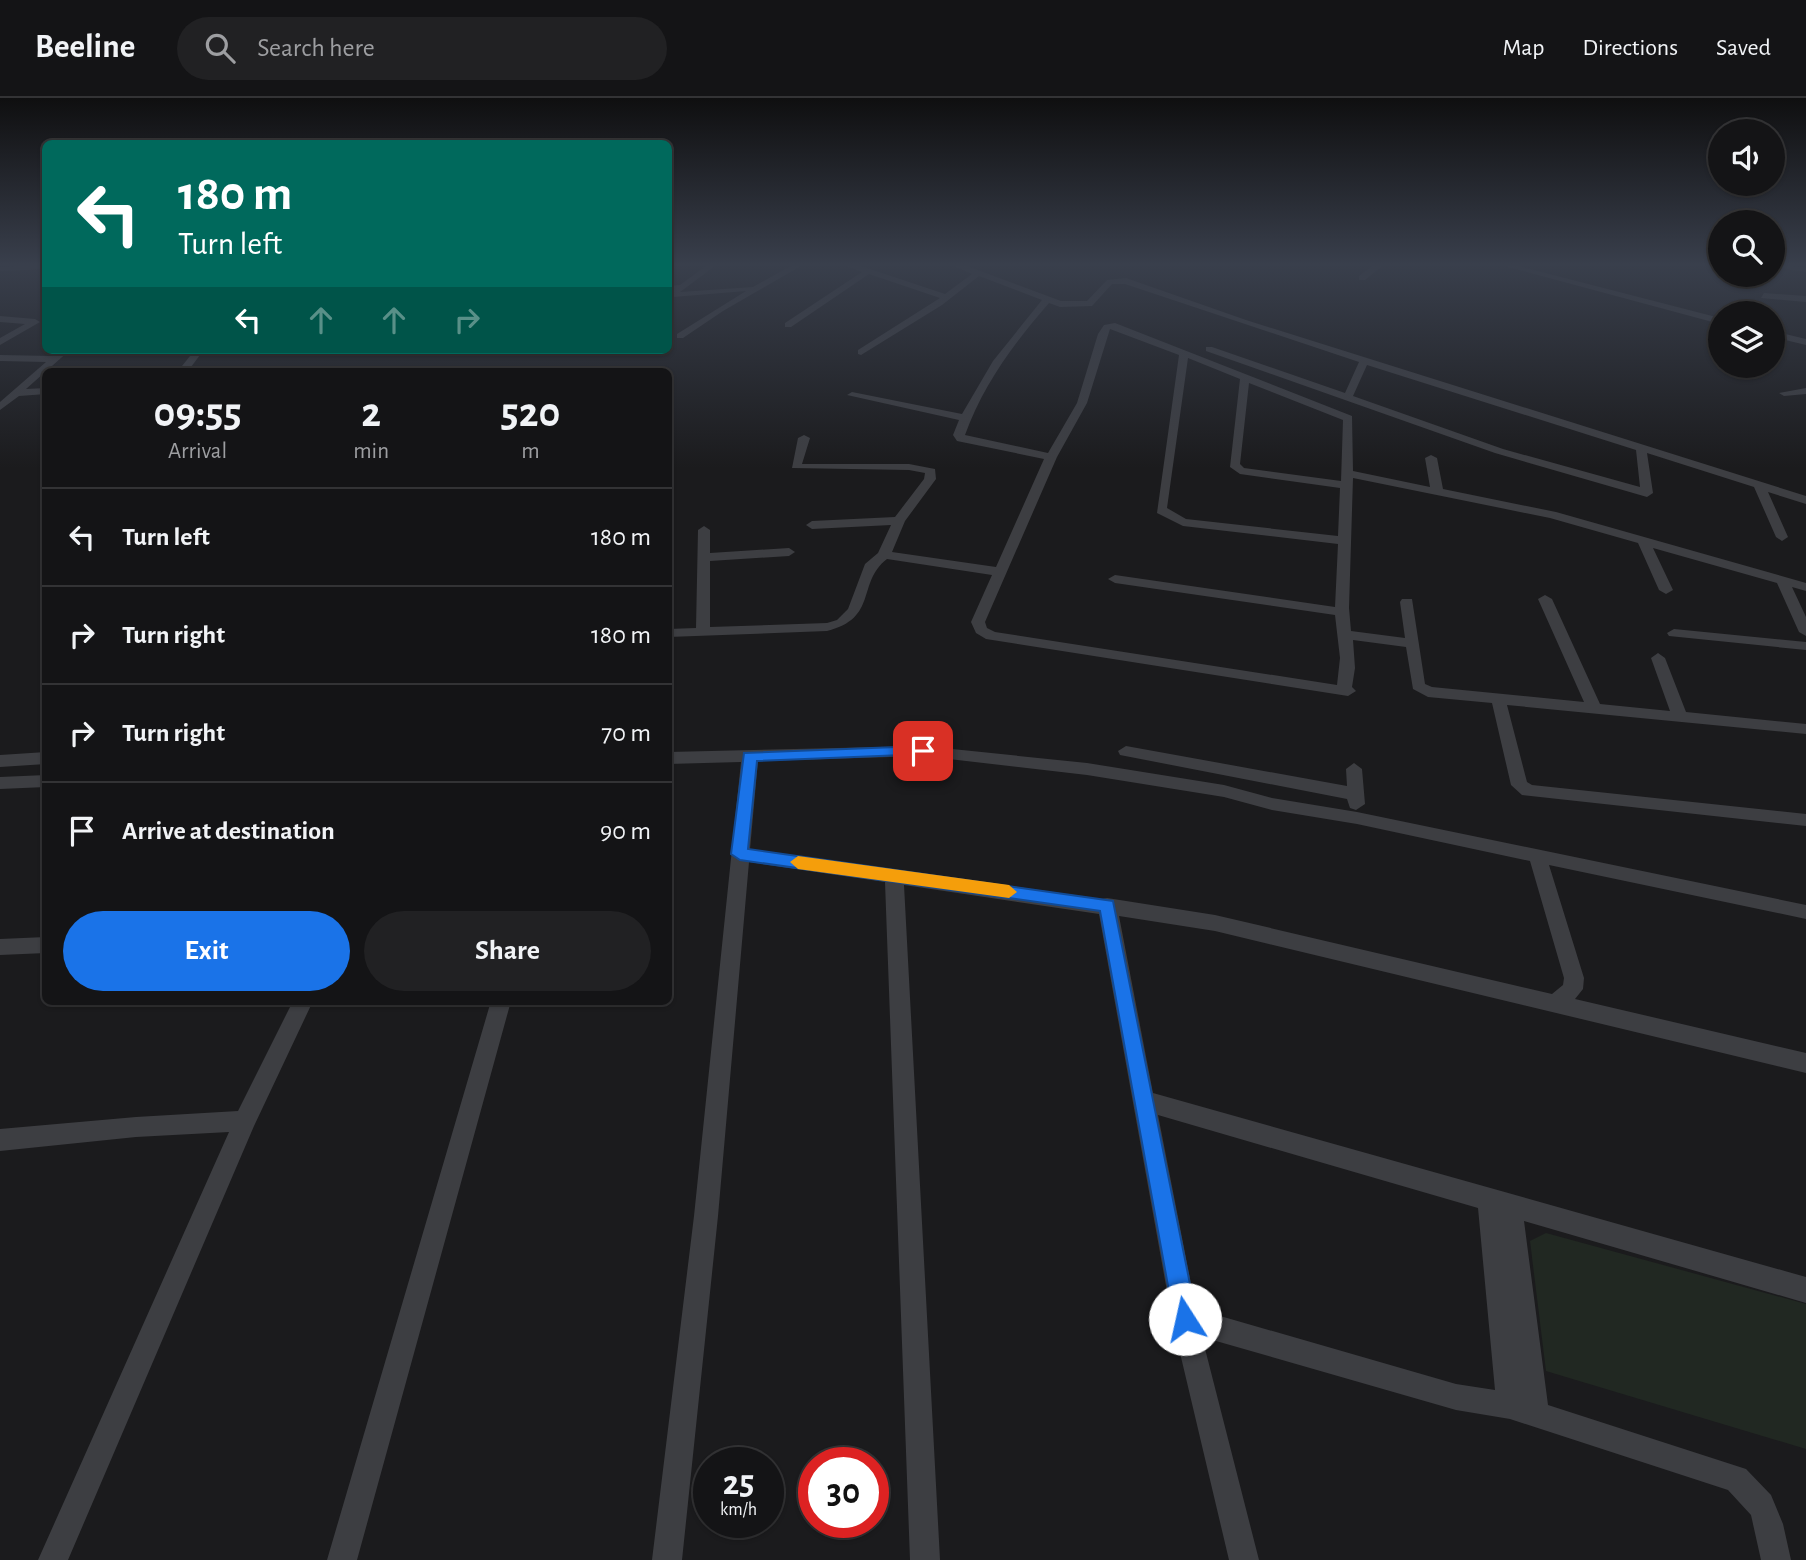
<!DOCTYPE html>
<html lang="en">
<head>
<meta charset="utf-8">
<style>
	:root { --surface:#141416; --page:#212123; --text:#f1f3f6; --muted:#9d9ea1; --line:#333335; --accent:#1a73e8 }
	body { margin:0; font-family:"Alegreya Sans",sans-serif; background:var(--page); color:var(--text); height:100vh; display:flex; flex-direction:column; font-size:26px; white-space:nowrap }
	* { box-sizing:border-box; margin:0 }
	p { font-size:23px; color:var(--muted) }
	.icon { flex:none; width:38px; height:38px; fill:none; stroke:currentColor; stroke-width:2; stroke-linecap:round; stroke-linejoin:round }
	.map { position:relative; flex:1; overflow:hidden }
	.sheet { position:absolute; left:42px; top:270px; width:630px; height:637px; display:flex; flex-direction:column; background:var(--surface); border-radius:10px; box-shadow:0 2px 5px #0004,0 0 0 2px var(--line) }
	.sheet>* { flex:none }
	.banner { position:absolute; left:42px; top:42px; width:630px; height:214px; border-radius:10px; box-shadow:0 2px 5px #0004,0 0 0 2px var(--line); background:#00695c; color:#fff; overflow:hidden }
	.fabs { position:absolute; left:1708px; top:21px; display:grid; gap:14px }
	.fabs a { display:grid; place-items:center; width:77px; height:77px; border-radius:50%; background:var(--surface); box-shadow:0 2px 5px #0004,0 0 0 2px var(--line); font-size:35px }
	.speed { position:absolute; left:693px; top:1349px; display:flex; gap:14px; font-size:35px; font-weight:700; text-align:center }
	.speed>* { display:grid; place-content:center; width:91px; height:91px; border-radius:50%; background:var(--surface); box-shadow:0 2px 5px #0004,0 0 0 2px var(--line); line-height:1 }
	.speed small { font-size:18px; font-weight:400 }
	.speed .limit { border:10px solid #d22; background:#fff; color:#111 }
	.pin { position:absolute; display:grid; place-items:center; width:60px; height:60px; color:#fff; margin:-30px; border-radius:14px; box-shadow:0 4px 10px #0006 }
	.me { position:absolute; width:77px; margin:-38px; rotate:350deg; stroke-linejoin:round; filter:drop-shadow(0 0 5px #0008) }
	.turn { display:flex; align-items:center; gap:24px; height:147px; padding:0 21px; font-size:32px }
	.turn .icon { width:91px; height:91px; stroke-width:2.5 }
	.turn b { display:block; font-size:49px; line-height:60px }
	.lanes { display:flex; align-items:center; height:66px; padding:0 21px; background:#0003; justify-content:center; gap:35px; direction:ltr }
	.lanes .off { opacity:.35 }
	.eta { display:flex; justify-content:space-evenly; align-items:center; height:119px; text-align:center }
	.eta b { font-size:42px; font-weight:700; line-height:49px }
	.cta { display:flex; gap:14px; margin-top:auto; padding:14px 21px }
	.cta a { flex:1; height:80px; border-radius:42px; background:var(--accent); color:#fff; font-size:28px; font-weight:700; line-height:80px; text-align:center }
	.cta a+a { background:var(--page); color:var(--text) }
	ul { padding:0; list-style:none }
	li { display:flex; align-items:center; gap:21px; height:98px; padding:0 21px; border-top:2px solid var(--line) }
	li div { flex:1 }
	li b { display:block; font-size:26px }
	li em { font-style:normal }
	header { display:flex; align-items:center; gap:42px; box-sizing:border-box; height:98px; padding:0 35px; background:var(--surface); border-bottom:2px solid var(--line) }
	header strong { font-size:33px }
	nav { display:flex; gap:38px; margin-inline-start:auto; font-size:24px }
	.search { width:490px; height:63px; background:var(--page); display:flex; align-items:center; gap:18px; box-sizing:border-box; padding:0 24px; border-radius:38px; color:var(--muted); font-size:26px }
	.map>svg:first-child { display:block }
	.green { fill:#212822 }
	.lines { fill:none; stroke-linecap:round; stroke-linejoin:round }
	.minor { fill:#3d3e42; fill-rule:evenodd }
	.route { fill:#1a73e8; stroke:#114b97; stroke-width:2 }
	.slow { fill:#f59e0b }
</style>
</head>
<body>
<header>
<strong>Beeline</strong>
<div class="search"><svg class="icon" aria-label="search" viewBox="0 0 24 24"><circle cx="10" cy="10" r="6"/><path d="M15 15l6 6"/></svg>Search here</div>
<nav><a>Map</a><a>Directions</a><a>Saved</a></nav>
</header>
<div class="map">
<svg width="1806" height="1462" viewBox="0 0 1806 1462">
	<rect width="100%" height="100%" fill="#1b1b1d"/>
	<!-- green -->
	<path class="green" d="M1546 1135 1806 1206V1351L1546 1273 1530 1143Z"/>
	<g class="lines">
		<!-- minor -->
		<path class="minor" d="M710 165H719L680 194 753 189 796 165H806L723 213 683 240H677V236L746 193 673 199 669 188 680 187Z
			M839 165H852L945 196 972 176 947 165H959L1061 203H1087L1107 182 1126 180 1246 222 1806 398V406L1768 394 1788 439 1782 443 1776 439 1754 389 1647 355 1653 395 1647 399 1495 355 1206 253V249H1212L1345 295 1359 264 1125 186H1112L1092 208 1060 209 1049 205C1014 245 983 287 965 337L1048 355 1077 305 1098 236 1104 227 1115 225 1352 318 1353 373 1430 389 1425 360 1431 357 1437 360 1443 391 1556 414 1806 485V493L1792 489 1806 519V538L1799 534 1777 485 1653 450 1673 492 1666 496 1659 492 1638 445 1550 420 1353 380 1349 510 1351 533 1405 540 1400 504 1402 501H1412L1425 586 1432 589 1584 604 1538 501 1545 497 1552 501 1600 606 1670 613 1651 560 1658 555 1665 560 1686 614 1806 626V636L1507 607 1527 684 1532 687 1806 716V728L1522 697 1511 687 1492 605 1428 599 1413 591 1406 549 1353 542 1355 570 1352 589 1356 593 1348 598 986 541 976 535 971 524 992 477 887 461C856 485 879 520 827 533L668 539V531L696 530 698 432 704 428 710 432V455L789 450 795 454 789 458 710 463V529L827 525 837 522 848 511 865 466 878 455 891 427 812 431 806 427 812 423 895 419 924 381 925 375 909 372 792 370 798 340 804 337 810 340 802 366H909L935 371 936 381 905 423 892 454 996 469 1044 361 957 343 953 337 959 322 847 297 852 294 962 316 993 263 1042 202 979 178 942 207 861 257 858 256V252L940 200 869 176 791 229H785V225L862 174ZM1110 231 1179 257 1157 415 1183 428 1338 446 1335 509 1115 477 1108 481 1115 485 1335 517 1340 560 1337 587 995 534 987 530 985 524 1057 359 1087 305ZM1188 260 1240 281 1230 369 1240 376 1340 390 1338 438 1186 421 1167 410ZM1367 267 1636 352 1640 389 1503 351 1353 298ZM1249 285 1343 322 1341 383 1244 370 1240 366Z
			M1376 165H1386L1365 182H1359V178Z
			M1493 165H1507L1720 220V226Z
			M1773 165 1806 170V174L1773 169Z
			M46 166V171L0 173V169Z
			M1740 177H1750L1763 184 1751 188 1752 184Z
			M1764 195 1806 198V204L1761 200Z
			M0 218 35 221 40 224 0 247V240L25 226 0 224Z
			M1773 233 1806 241V247L1773 239Z
			M59 252H70L26 291 46 290V296L19 298 0 312V304L46 264 0 263V257L52 258Z
			M211 252 200 257 188 273H178L194 253Z
			M1806 290V296L1784 298 1779 295Z
			M1674 531 1806 544V552L1669 538 1667 535Z
			M923 648 1087 665 1224 687 1272 700 1357 714 1806 807V821L1549 767 1584 880 1583 891 1575 901 1806 955V975L1215 833 1119 818 1153 995 1806 1179V1205L1524 1123 1548 1307 1746 1371 1771 1397 1783 1426 1791 1462H1761L1751 1417 1728 1392 1510 1321 1456 1312 1202 1239 1259 1462H1229L1172 1221 1099 816 904 787 940 1462H910L885 784 749 764 718 1118 682 1462H652L694 1118 741 664 668 666V654ZM923 658 1087 677 1224 699 1272 712 1357 726 1530 763 1564 880 1563 887 1552 896 1215 817 1107 800 1102 801 750 751 758 663ZM1158 1017 1478 1110 1495 1292 1456 1286 1196 1211Z
			M1126 648 1347 688 1346 671 1354 665 1362 671 1365 706 1356 712 1350 710 1347 701 1120 657 1118 653Z
			M46 654V666L0 669V657Z
			M46 677V689L0 691V679Z
			M46 839V855L0 857V841Z
			M293 903H313L254 1028 68 1462H38L229 1034 136 1039 0 1053V1031L136 1019 238 1013Z
			M491 903H511L357 1462H327Z"/>
	</g>
	<!-- sky -->
	<linearGradient id="sky" x2="0" y2="1"><stop stop-color="#0f0f10"/><stop offset="0.45" stop-color="#393f4c"/><stop offset="1" stop-color="#393f4c" stop-opacity="0"/></linearGradient>
	<rect width="1806" height="370" fill="url(#sky)"/>
	<!-- route -->
	<path class="route" d="M923 648 930 653 928 656 757 663 748 751 1113 803 1197 1221 1193 1230 1185 1233 1177 1230 1174 1221 1100 813 740 762 731 756 744 655Z"/>
	<!-- slow -->
	<path class="slow" d="M798 758 1009 787 1017 794 1009 800 798 771 790 764Z"/>
</svg>
<div class="fabs">
<a><svg class="icon" aria-label="sound" viewBox="0 0 24 24"><path d="M4 9h4l5-4v14l-5-4H4zM17 9q2 3 0 6"/></svg></a>
<a><svg class="icon" aria-label="search" viewBox="0 0 24 24"><circle cx="10" cy="10" r="6"/><path d="M15 15l6 6"/></svg></a>
<a><svg class="icon" aria-label="layers" viewBox="0 0 24 24"><path d="M12 4l9 5-9 5-9-5zM3 14l9 5 9-5"/></svg></a>
</div>
<div class="speed"><div>25<small>km/h</small></div><div class="limit">30</div></div>
<div class="pin" style="left:923px;top:653px;background:#d93025"><svg class="icon" aria-label="arrive" viewBox="0 0 24 24"><path d="M6 21V4h12l-3 4 3 4H6"/></svg></div>
<svg class="me" style="left:1185px;top:1221px" viewBox="-20 -20 40 40"><circle r="19" fill="#fff"/><path d="M0-13L10 11 0 6-10 11z" fill="#1a73e8"/></svg>
<div class="banner">
<div class="turn"><svg class="icon" aria-label="left" viewBox="0 0 24 24"><path d="M17 20v-9H6M10 6l-5 5 5 5"/></svg><div><b>180 m</b>Turn left</div></div>
<div class="lanes"><svg class="icon" aria-label="left" viewBox="0 0 24 24"><path d="M17 20v-9H6M10 6l-5 5 5 5"/></svg><svg class="icon off" aria-label="ahead" viewBox="0 0 24 24"><path d="M12 20V5M6 11l6-6 6 6"/></svg><svg class="icon off" aria-label="ahead" viewBox="0 0 24 24"><path d="M12 20V5M6 11l6-6 6 6"/></svg><svg class="icon off" aria-label="right" viewBox="0 0 24 24"><path d="M7 20v-9h11M14 6l5 5-5 5"/></svg></div>
</div>
<section class="sheet">
<div class="eta">
<div><b>09:55</b><p>Arrival</p></div>
<div><b>2</b><p>min</p></div>
<div><b>520</b><p>m</p></div>
</div>
<ul>
<li><svg class="icon" aria-label="left" viewBox="0 0 24 24"><path d="M17 20v-9H6M10 6l-5 5 5 5"/></svg><div><b>Turn left</b></div><em>180 m</em></li>
<li><svg class="icon" aria-label="right" viewBox="0 0 24 24"><path d="M7 20v-9h11M14 6l5 5-5 5"/></svg><div><b>Turn right</b></div><em>180 m</em></li>
<li><svg class="icon" aria-label="right" viewBox="0 0 24 24"><path d="M7 20v-9h11M14 6l5 5-5 5"/></svg><div><b>Turn right</b></div><em>70 m</em></li>
<li><svg class="icon" aria-label="arrive" viewBox="0 0 24 24"><path d="M6 21V4h12l-3 4 3 4H6"/></svg><div><b>Arrive at destination</b></div><em>90 m</em></li>
</ul>
<div class="cta"><a>Exit</a><a>Share</a></div>
</section>
</div>
</body>
</html>
